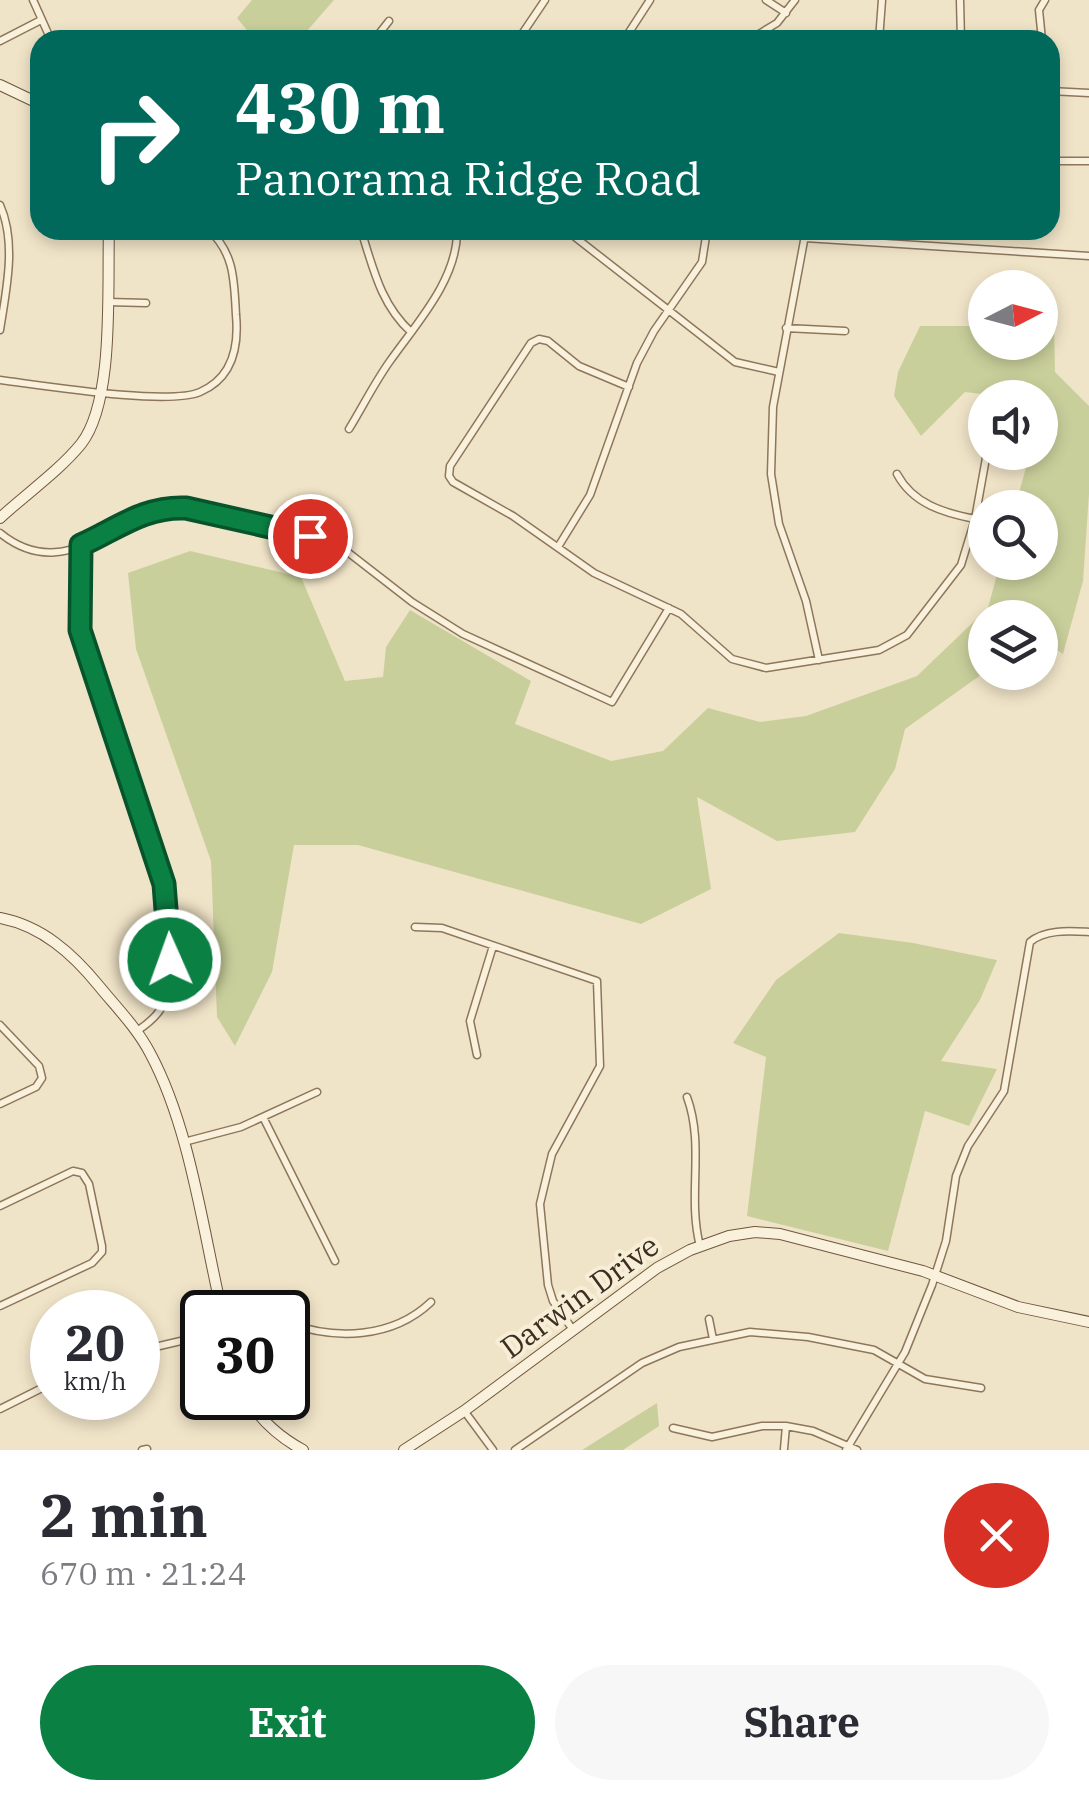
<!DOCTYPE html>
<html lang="en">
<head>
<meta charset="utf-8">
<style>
	:root { --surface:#fff; --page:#f7f7f7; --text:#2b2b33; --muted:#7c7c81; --accent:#0b8043 }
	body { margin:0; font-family:"IBM Plex Serif",serif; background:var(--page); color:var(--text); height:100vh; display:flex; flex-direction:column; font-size:38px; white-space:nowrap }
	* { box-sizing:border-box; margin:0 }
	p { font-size:32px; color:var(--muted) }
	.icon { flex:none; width:55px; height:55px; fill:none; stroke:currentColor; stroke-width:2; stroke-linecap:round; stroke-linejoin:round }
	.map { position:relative; height:1450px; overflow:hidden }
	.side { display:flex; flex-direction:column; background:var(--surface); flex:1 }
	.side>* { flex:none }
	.hud { position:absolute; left:30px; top:30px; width:1030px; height:210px; border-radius:30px; box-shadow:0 5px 15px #0003; background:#00695c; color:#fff; overflow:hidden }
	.needle { width:65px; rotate:84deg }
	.buttons { position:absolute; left:968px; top:270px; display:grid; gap:20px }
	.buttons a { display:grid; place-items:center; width:90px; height:90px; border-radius:50%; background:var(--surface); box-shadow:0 5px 15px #0003; font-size:50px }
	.speed { position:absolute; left:30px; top:1290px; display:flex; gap:20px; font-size:50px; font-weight:700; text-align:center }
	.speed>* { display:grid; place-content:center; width:130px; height:130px; border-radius:50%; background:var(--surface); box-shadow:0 5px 15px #0003; line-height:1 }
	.speed small { font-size:25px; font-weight:400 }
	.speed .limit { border:5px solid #111; border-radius:15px; background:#fff; color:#111 }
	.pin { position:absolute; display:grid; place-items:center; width:85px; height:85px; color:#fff; margin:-42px; border:5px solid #fff; border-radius:50%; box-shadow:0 2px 10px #0007 }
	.me { position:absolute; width:110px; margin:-55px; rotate:358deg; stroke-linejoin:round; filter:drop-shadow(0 0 8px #0008) }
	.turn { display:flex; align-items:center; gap:35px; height:210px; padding:0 40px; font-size:45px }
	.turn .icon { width:130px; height:130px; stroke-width:2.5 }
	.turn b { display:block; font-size:70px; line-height:85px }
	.round { display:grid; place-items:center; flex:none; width:105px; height:105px; border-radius:52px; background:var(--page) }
	.headline { display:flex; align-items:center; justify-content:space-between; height:170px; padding:0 40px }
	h1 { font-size:60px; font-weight:800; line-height:75px }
	.primary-button { display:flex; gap:20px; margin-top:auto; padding:20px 40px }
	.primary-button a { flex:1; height:115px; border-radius:60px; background:var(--accent); color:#fff; font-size:40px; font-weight:800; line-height:115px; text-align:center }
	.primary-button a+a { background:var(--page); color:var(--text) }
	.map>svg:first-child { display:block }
	.green { fill:#c9cf9b }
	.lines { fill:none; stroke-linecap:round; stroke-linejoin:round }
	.street-casing { stroke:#8d765c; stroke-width:9 }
	.secondary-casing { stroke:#6f573f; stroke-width:12 }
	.street { stroke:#faf1dc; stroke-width:6 }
	.secondary { stroke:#faf1dc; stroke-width:10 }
	.route-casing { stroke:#07532c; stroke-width:25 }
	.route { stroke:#0b8043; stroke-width:18 }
	.labels { text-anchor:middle; stroke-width:8; stroke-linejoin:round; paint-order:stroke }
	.street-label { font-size:30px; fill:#3d2e20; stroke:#f7eed8 }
</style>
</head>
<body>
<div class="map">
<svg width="1089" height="1450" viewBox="0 0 1089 1450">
	<rect width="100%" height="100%" fill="#f0e4c8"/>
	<!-- green -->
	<path class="green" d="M252 0H334L299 40H255L237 18Z
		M1040 325H1054L1055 372 1089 406V494L1083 581 1063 654 1040 638V618H985V672L905 729 895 769 855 832 777 841 697 797 711 889 641 924 358 845H294L272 972 235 1046 217 1017 211 861 136 649 128 573 190 551 301 577 345 681 383 677 386 647 410 610 531 681 515 724 611 761 663 751 708 708 760 722 806 716 917 676 988 608 1000 563 1040 562V508L1015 507 1030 453 1040 452V398L1005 397 965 392 921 436 894 396 898 372 920 326H985V342H1040Z
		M839 933 913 943 997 960 980 1000 941 1061 997 1069 969 1126 925 1111 888 1251 747 1216 766 1057 733 1043 776 980Z
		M657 1403 659 1426 623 1450H582Z"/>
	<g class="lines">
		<!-- street casing -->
		<g class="street-casing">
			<path id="street" d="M33 0 51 40
				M766 0 786 13
				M960 0 961 40
				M374 40 389 21
				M518 40 545 0
				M624 40 650 0
				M749 40 777 23 795 0
				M879 40 882 0
				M1042 40 1039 10 1045 0
				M0 41 41 20
				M1050 91 1089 93
				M1050 161H1089
				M0 205C17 243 6 291 0 330
				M361 230C373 268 381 305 411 332
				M566 230 735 362 779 372
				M806 230 773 407 771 474 779 524 806 601 819 660
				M805 238 1089 256
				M108 302 146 303
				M786 328 845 331
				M0 380C40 385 168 406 200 392 233 378 239 347 236 315 234 282 235 254 209 230
				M629 387 579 366 548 341 539 339 531 343 450 466 449 476 453 482 513 516 594 573 681 614 732 659 766 668 879 650 907 635 961 565 975 519 986 458 983 444
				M349 429C363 406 375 382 390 361 416 324 458 279 457 230
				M897 474C913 504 944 513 975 519
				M0 533C37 563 72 555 111 531 120 526 128 518 138 514 153 508 169 507 186 508L310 536 345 550 412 602 463 634 612 702 669 608
				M81 545 80 630 164 884C169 916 178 982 160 1010 154 1019 146 1025 137 1031
				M558 547 590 495 637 363 654 331 702 262 707 230
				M415 927 442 928 597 981 600 1066 552 1154 540 1204 548 1285 553 1301 573 1330
				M0 1025 39 1066 42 1078 36 1087 0 1104
				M477 1055 470 1021 493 946
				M687 1097C705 1146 687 1196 700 1246
				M263 1117 335 1261
				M184 1142 241 1127 317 1092
				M0 1206 73 1171 82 1173 89 1184 102 1246V1252L92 1263 0 1306
				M709 1319 713 1339
				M288 1323C335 1340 392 1339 431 1302
				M138 1351 202 1336
				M0 1409 52 1383
				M465 1412 493 1450
				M673 1428 712 1437 762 1426H786L813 1431 857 1450
				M784 1449 786 1426
				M142 1450 147 1449
				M515 1450 642 1363 679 1347 750 1332 808 1337 874 1350 925 1379 981 1388
				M846 1450 905 1352 932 1285 946 1241 956 1176 968 1146 1004 1091 1030 942C1045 929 1070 931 1089 932"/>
		</g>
		<!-- secondary casing -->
		<g class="secondary-casing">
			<path id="secondary" d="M0 85 40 104
				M0 518C26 494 59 471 81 444 115 401 107 286 109 230
				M0 918C42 926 73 954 99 986 117 1008 137 1028 150 1053 190 1127 203 1231 222 1312
				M247 1398C261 1421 279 1437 303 1450
				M404 1450 464 1411 657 1268 690 1250 729 1236 755 1232 780 1234 923 1271 1018 1307 1089 1322"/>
		</g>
		<!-- street -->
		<use href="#street" class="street"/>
		<!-- secondary -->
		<use href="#secondary" class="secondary"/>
	</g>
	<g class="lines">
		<!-- route casing -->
		<g class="route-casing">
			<path id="route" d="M170 960 164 884 80 630 81 545C117 529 144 506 186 508L310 536"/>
		</g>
		<!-- route -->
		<use href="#route" class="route"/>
	</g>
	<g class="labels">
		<!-- street labels -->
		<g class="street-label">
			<text transform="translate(580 1297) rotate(-36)" y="10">Darwin Drive</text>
		</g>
	</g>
</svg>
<div class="buttons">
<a><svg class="needle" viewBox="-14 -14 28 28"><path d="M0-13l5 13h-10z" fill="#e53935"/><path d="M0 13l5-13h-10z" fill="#7c7c81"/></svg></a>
<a><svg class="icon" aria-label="sound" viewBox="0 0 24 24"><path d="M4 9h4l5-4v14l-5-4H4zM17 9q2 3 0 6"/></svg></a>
<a><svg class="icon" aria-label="search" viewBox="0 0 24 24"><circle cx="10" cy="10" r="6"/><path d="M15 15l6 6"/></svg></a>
<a><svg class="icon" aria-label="layers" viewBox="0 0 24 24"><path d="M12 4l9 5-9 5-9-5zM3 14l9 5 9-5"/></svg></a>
</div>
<div class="speed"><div>20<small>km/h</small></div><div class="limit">30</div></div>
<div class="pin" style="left:310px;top:536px;background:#d93025"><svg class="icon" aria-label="arrive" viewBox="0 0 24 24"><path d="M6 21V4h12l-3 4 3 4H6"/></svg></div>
<svg class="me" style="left:170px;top:960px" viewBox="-20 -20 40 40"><circle r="17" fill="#0b8043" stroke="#fff" stroke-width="3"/><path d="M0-11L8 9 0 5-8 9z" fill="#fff"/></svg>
<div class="hud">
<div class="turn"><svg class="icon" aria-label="right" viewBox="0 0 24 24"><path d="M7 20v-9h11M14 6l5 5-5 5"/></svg><div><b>430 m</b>Panorama Ridge Road</div></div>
</div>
</div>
<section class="side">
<div class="headline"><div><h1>2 min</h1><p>670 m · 21:24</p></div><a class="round" style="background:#d93025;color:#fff"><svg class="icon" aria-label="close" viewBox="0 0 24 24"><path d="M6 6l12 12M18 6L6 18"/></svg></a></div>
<div class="primary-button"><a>Exit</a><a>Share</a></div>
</section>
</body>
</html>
